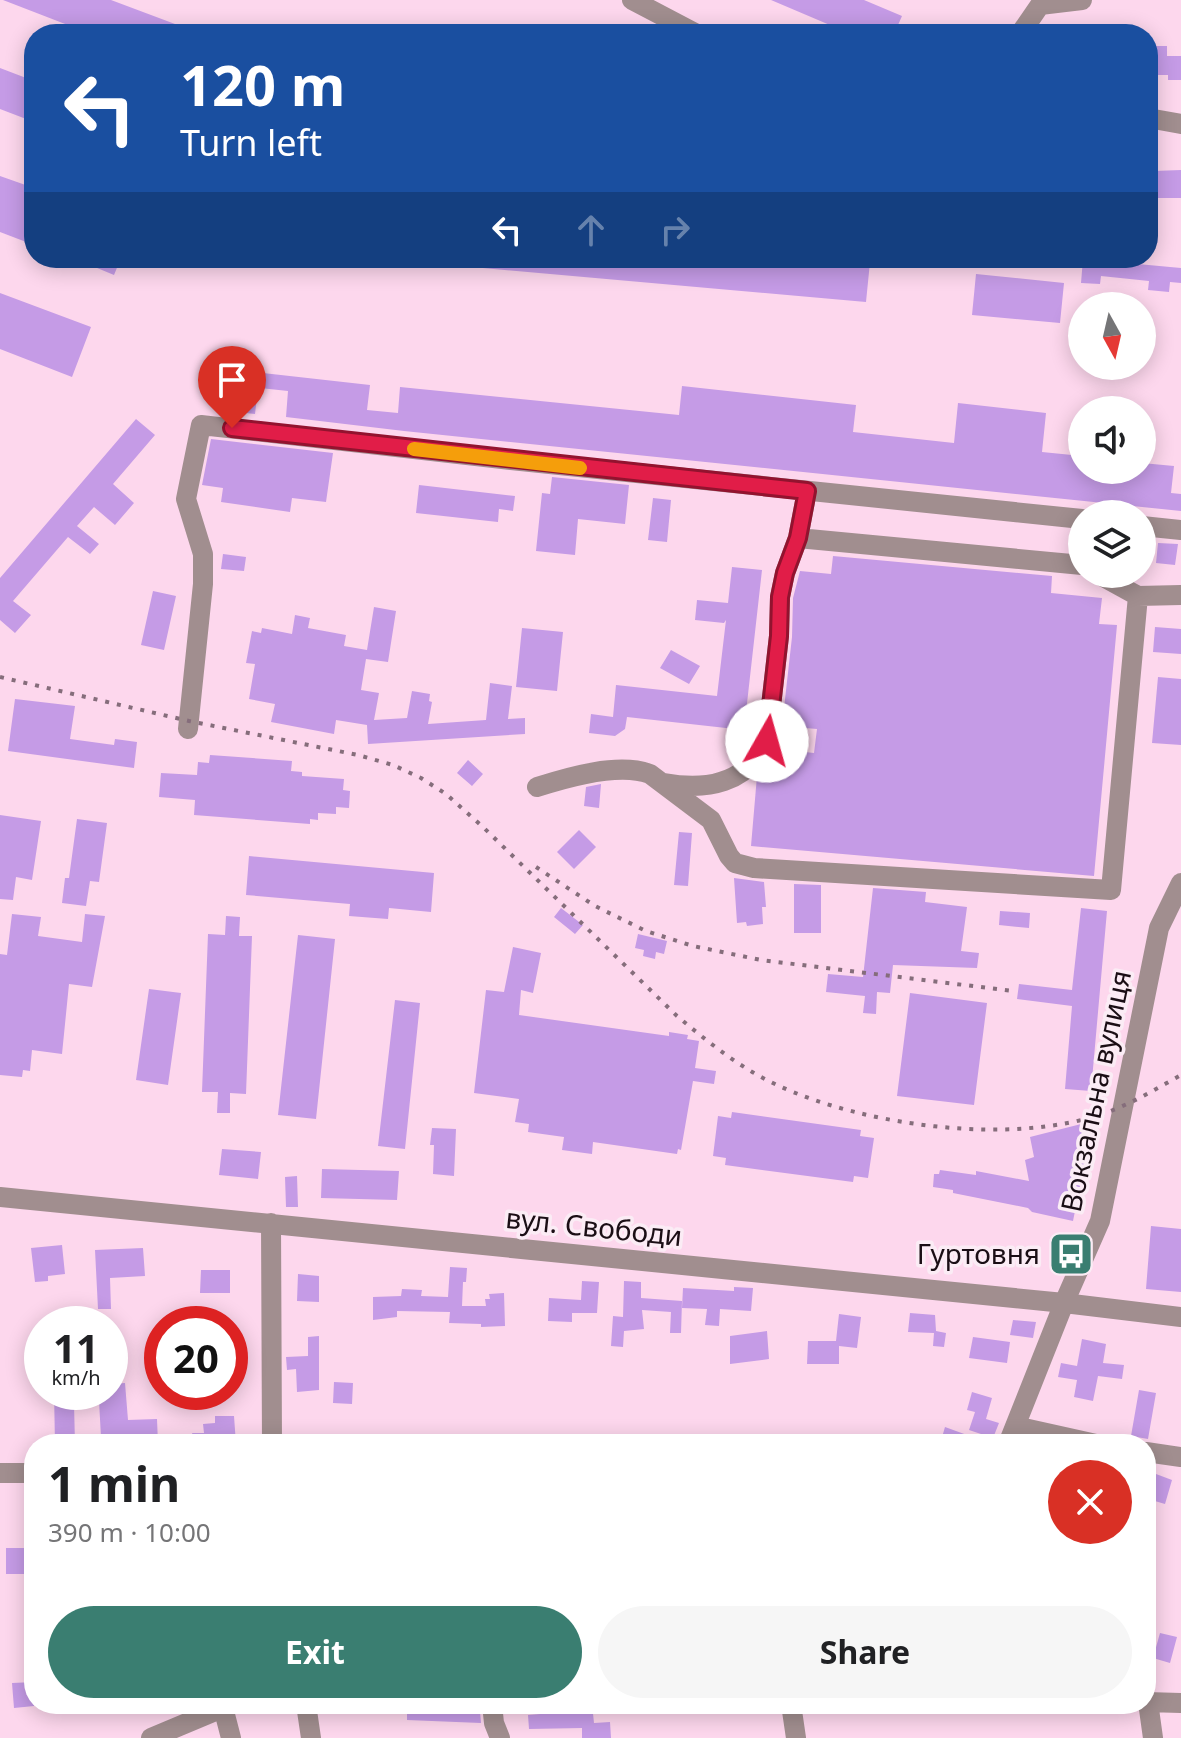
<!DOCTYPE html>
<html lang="en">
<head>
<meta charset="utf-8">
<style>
	:root { --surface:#fff; --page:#f6f6f6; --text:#202124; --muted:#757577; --accent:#3a7e71 }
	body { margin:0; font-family:"Noto Sans",sans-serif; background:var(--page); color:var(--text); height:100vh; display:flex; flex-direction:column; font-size:30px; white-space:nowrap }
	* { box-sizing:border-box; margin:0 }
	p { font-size:26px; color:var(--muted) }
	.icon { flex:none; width:44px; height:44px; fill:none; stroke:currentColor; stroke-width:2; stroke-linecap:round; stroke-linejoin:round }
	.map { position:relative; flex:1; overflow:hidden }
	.sheet { position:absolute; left:24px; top:1434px; width:1132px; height:280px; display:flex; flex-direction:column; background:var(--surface); border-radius:32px; box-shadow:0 4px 20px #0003 }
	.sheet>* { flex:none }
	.hud { position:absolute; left:24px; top:24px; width:1134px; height:244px; border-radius:32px; box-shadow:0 4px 20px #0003; background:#1a4fa0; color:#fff; overflow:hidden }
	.needle { width:52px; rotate:172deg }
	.tools { position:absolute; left:1068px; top:292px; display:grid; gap:16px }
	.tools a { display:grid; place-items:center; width:88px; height:88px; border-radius:50%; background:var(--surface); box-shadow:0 4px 20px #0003; font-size:40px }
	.speed { position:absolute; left:24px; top:1306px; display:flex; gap:16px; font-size:40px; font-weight:700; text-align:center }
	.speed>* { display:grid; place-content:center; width:104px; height:104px; border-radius:50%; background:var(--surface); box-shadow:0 4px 20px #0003; line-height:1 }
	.speed small { font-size:20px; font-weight:400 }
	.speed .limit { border:12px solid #d22; background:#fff; color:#111 }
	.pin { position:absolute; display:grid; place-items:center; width:68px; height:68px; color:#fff; margin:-82px -34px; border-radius:50% 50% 50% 0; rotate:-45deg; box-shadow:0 0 8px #0007 }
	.pin .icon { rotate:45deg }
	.me { position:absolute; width:88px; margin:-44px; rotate:7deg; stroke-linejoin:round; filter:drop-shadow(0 0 6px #0008) }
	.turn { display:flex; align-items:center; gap:28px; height:168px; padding:0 24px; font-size:36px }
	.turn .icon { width:104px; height:104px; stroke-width:2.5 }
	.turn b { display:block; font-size:56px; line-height:68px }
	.lanes { display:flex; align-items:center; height:76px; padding:0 24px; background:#0003; justify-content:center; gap:40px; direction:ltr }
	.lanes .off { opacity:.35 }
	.round { display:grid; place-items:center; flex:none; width:84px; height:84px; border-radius:42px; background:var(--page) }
	.summary { display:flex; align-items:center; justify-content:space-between; height:136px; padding:0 24px }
	h1 { font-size:48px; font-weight:700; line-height:60px }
	.button { display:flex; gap:16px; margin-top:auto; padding:16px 24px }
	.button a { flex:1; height:92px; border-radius:48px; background:var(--accent); color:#fff; font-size:32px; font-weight:700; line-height:92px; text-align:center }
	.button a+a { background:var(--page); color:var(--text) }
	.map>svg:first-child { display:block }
	.building { fill:#c59be6 }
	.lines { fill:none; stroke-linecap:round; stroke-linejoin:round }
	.minor { stroke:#a18e8f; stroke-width:20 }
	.rail { stroke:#856d7b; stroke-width:4; stroke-dasharray:4 8; stroke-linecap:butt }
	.route-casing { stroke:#92132f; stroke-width:20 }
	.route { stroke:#e11d48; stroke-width:14 }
	.slow { stroke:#f59e0b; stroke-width:14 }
	.labels { text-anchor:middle; stroke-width:7; stroke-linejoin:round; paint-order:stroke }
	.street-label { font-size:28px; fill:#1a0e15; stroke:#fbecf5 }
	.poi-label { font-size:28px; fill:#1a0e15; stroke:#fbecf5; text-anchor:end }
</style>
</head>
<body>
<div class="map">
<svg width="1181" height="1738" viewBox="0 0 1181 1738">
	<rect width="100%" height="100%" fill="#fdd7ed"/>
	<!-- building -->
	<path class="building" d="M3 0H111L199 33 91 34Z
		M771 0H864L902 16 894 34H851Z
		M1148 46H1167V56H1181V80H1168V75H1148Z
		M0 68 34 81V122L0 109Z
		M1181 170V198H1148V182L1154 183V171Z
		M0 176 34 188V245L0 232Z
		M73 258H121L114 275Z
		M472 258H827L870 262 866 302 472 267Z
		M1083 259 1181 268V283L1170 282 1169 292 1148 290 1149 281 1101 276 1100 284 1081 283Z
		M976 274 1064 283 1060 323 972 315Z
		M0 293 91 327 72 377 0 349Z
		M217 368 370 385 367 410 398 413 400 387 679 415 682 386 856 405 853 432 954 443 958 403 1046 413 1042 452 1082 456V470H1142V463L1174 466 1171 493 1181 494V511L404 431 286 417 288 391 260 388H258L255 414 218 410 221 384 215 383Z
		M136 419 155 435 113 484 134 503 115 525 94 507 77 526 99 544 90 554 68 537 13 601 31 615 15 633 0 620V578Z
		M211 439 333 453 326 502 292 498 290 512 221 502 223 488 202 485Z
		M552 477 629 485 625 524 578 519 575 555 536 551 542 493 550 494Z
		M419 485 515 496 513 511 499 509 498 522 416 513Z
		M653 498 671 500 667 542 648 540Z
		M1158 543 1178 544 1175 565 1156 563Z
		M223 554 246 557 244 571 221 569Z
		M833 556 1052 576 1051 593 1102 598 1099 624 1117 625 1094 876 751 846 757 776 775 778 777 749 814 753 817 729 782 726 792 637 793 598 800 571 831 574Z
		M732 567 762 570 744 730 627 717 625 729 615 736 589 733 591 714 613 717 616 685 717 696 726 620 724 623 695 620 697 600 728 603Z
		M153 591 176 596 164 650 141 645Z
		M374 607 396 611 388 662 366 659 361 690 379 693 374 720 407 718 412 691 430 694 429 701 432 702 428 724 486 720 490 683 512 686 508 719 525 718V734L368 744 367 725 336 720 334 734 271 722 275 704 249 699 255 664 246 663 252 631 261 633 262 628 292 634 295 615 310 618 308 628 346 635 344 646 367 650Z
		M1155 627 1181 629V654L1153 652Z
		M522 628 563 632 557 691 516 687Z
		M671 650 700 666 689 684 660 668Z
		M1158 677 1181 679V745L1152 743Z
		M15 699 75 706 70 739 114 745 115 739 137 742 134 768 8 751Z
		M210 755 292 761 291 771 302 772V776L344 779 343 790 350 791 349 808 336 807V814L318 813V820L310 819V824L194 815 195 800 159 797 161 773 197 775 198 762 209 763Z
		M468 760 483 774 472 786 457 773Z
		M601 784 599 808 584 806 586 787Z
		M0 815 41 821 32 880 16 877 13 900 0 899Z
		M77 819 107 823 99 882 90 881 86 906 62 903 65 878H69Z
		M579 830 596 847 574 869 557 852Z
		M679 832 692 833 688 886 674 885Z
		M249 856 434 873 431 912 389 908 388 919 349 916 350 904 246 895Z
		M734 878 764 882 766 907H762L763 924 747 926 746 922 737 923Z
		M794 884 821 885V933H794Z
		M873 888 926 892 925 902 967 907 961 951 979 953 977 968 893 965 890 993 877 992 876 1014 863 1013 865 996 826 992 828 974 863 977Z
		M561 908 583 925 575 934 554 917Z
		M1081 908 1107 911 1091 1091 1065 1089 1072 1006 1017 999 1019 984 1072 990Z
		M1000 911 1030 913 1029 928 999 925Z
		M12 914 41 917 38 936 82 942 85 914 105 916 92 987 69 984 62 1054 32 1050 30 1071 23 1070 22 1077 0 1075V954L7 955Z
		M226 916 240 917 239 936H252L246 1094 230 1093V1113H217L218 1092H202L208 934 225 935Z
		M638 934 667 941 664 954 656 952 655 959 643 956 644 950 635 948Z
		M298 935 335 939 316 1119 278 1115Z
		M513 947 541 953 533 993 521 990 519 1015 669 1036V1032L688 1035 687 1039 699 1041 695 1068 716 1071 714 1084 693 1081 681 1150 678 1149 677 1154 593 1142 592 1154 562 1150 564 1137 528 1132 529 1124 515 1122 519 1099 474 1093 486 990 504 992Z
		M149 989 181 993 168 1085 136 1080Z
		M910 993 987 1003 974 1105 897 1096Z
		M395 1000 420 1003 405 1149 378 1146Z
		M732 1112 861 1130 860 1136 874 1138 868 1178 854 1176 853 1182 725 1165 726 1158 713 1156 718 1116 731 1118Z
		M1093 1121 1073 1221 1032 1212 1028 1208 953 1193V1190L933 1187 934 1174H939L940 1170 976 1175V1171L1029 1181 1025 1160 1034 1157 1030 1137Z
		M432 1128 456 1129 454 1176 433 1174 434 1145H430Z
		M222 1149 261 1152 258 1179 219 1175Z
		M322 1169 399 1171 397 1200 321 1198Z
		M297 1176 298 1207H286L285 1177Z
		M1151 1226 1181 1229V1292L1146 1289Z
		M62 1245 65 1274 48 1276V1281L35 1282 31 1248Z
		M143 1248 145 1276 110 1278 111 1309H98L95 1250Z
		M450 1267 467 1268 466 1282H463L462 1306H486L485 1299H490L489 1294 504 1293 505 1326 481 1327V1324L449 1323 450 1312 397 1311V1317L373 1320V1297L401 1296 402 1289 422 1290 421 1296 448 1297Z
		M201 1270H230V1293H200Z
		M298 1274 319 1276V1302L297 1301Z
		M582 1281 599 1282 597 1313H572V1322L548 1321 549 1298 581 1300Z
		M624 1281 641 1282V1298L682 1301 681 1333H670L671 1312 642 1310 644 1329 624 1331 623 1347 611 1346 613 1316 623 1317Z
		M734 1287 753 1288 751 1311 720 1309 719 1326 705 1325 707 1309 682 1308 683 1288 734 1291Z
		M910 1313 935 1315 936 1331 946 1333 944 1347 933 1346 934 1333 908 1332Z
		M839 1314 861 1317 857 1348 839 1346V1364H807L808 1341H836Z
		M1013 1320 1036 1322 1033 1338 1010 1335Z
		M767 1331 769 1359 730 1364V1336Z
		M319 1336V1390L297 1392 296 1369 287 1370 286 1357 308 1356V1337Z
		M973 1337 1010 1342 1007 1363 969 1358Z
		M1082 1339 1106 1344 1103 1363 1124 1365 1122 1379 1098 1376 1093 1401 1074 1397 1077 1380 1058 1377 1061 1363 1077 1366Z
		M334 1382 353 1383 352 1404 333 1403Z
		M125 1383 128 1420 157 1419 158 1444H109L108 1436 101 1437 99 1401 74 1404 75 1444H55L54 1392H110V1384Z
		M1139 1390 1156 1393 1148 1439 1131 1436Z
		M972 1392 992 1398 986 1419 999 1423 993 1438 969 1430 975 1412 967 1410Z
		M215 1416H234L236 1444H196L192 1433H204L203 1424 215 1423Z
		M945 1427 989 1443 988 1444H940Z
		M1156 1474 1172 1480 1165 1504 1148 1499Z
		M6 1548H31V1574H6Z
		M1160 1633 1177 1637 1170 1663 1153 1658Z
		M34 1682V1706L14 1708 12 1683Z
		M407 1704H462L463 1712 480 1711 481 1723 407 1720Z
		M552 1704H592L594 1723 610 1722 611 1738H582V1728L529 1729 528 1715 552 1713Z"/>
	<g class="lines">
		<!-- minor -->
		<path class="minor" d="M632 0 697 34
			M1020 34 1040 5 1082 0
			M1148 118 1181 124
			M1142 526 1181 530
			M798 538 807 491
			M1098 574 1138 596 1181 595
			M188 729 203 584V554L186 499 201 425 511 460 1082 519
			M664 783C707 791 747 784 767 741L779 636 780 597 785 573 798 538 1082 565
			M537 787C568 777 619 762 650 774L711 820 729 856 735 863 754 868 1111 890 1138 596
			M0 1197 1064 1303 1181 1317
			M271 1223 272 1444
			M1015 1426 1096 1444
			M1008 1444 1064 1303 1100 1221 1159 928 1181 883
			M1146 1452 1181 1457
			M0 1473H34
			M1146 1702 1181 1703
			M1148 1702 1153 1738
			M306 1704 311 1738
			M492 1704 494 1723 500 1738
			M791 1704 796 1738
			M223 1707 231 1738
			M151 1738 232 1704"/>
		<!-- rail -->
		<path class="rail" d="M0 677 189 721 358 755 393 765 421 778 446 794 483 827 677 1016C708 1042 740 1068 777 1085 865 1126 1012 1146 1105 1113 1131 1104 1156 1089 1181 1075
			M536 867 595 906 646 931 693 946 761 960 1013 991"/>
	</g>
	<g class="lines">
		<!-- route casing -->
		<g class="route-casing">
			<path id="route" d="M232 428 807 491 798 538 785 573 780 597 779 636 767 741"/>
		</g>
		<!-- route -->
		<use href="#route" class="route"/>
		<!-- slow -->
		<path class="slow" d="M414 449 580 468"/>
	</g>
	<!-- icons -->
	<defs>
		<g id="bus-square" transform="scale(2.3)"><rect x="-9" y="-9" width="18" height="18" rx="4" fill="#3a7e71" stroke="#fbecf5"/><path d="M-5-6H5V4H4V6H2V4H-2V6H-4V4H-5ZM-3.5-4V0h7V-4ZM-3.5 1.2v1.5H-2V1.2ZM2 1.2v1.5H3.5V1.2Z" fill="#fff"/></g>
	</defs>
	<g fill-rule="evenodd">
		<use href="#bus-square" x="1071" y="1254"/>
	</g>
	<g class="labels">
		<!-- street labels -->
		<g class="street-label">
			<text transform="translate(1096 1091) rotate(-78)" y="10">Вокзальна вулиця</text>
			<text transform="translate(594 1227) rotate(6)" y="10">вул. Свободи</text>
		</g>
		<!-- poi labels -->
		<g class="poi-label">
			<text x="1040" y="1264">Гуртовня</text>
		</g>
	</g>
</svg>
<div class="tools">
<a><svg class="needle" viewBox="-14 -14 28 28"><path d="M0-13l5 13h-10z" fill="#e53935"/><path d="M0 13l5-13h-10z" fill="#757577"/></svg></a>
<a><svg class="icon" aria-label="sound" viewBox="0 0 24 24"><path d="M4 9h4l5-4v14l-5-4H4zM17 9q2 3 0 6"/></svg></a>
<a><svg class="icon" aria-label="layers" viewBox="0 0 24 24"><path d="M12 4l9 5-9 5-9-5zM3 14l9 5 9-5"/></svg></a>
</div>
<div class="speed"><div>11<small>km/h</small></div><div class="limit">20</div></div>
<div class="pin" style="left:232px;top:428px;background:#d93025"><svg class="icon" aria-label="arrive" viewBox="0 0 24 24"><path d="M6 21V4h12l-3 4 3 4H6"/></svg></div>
<svg class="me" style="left:767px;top:741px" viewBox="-20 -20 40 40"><circle r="19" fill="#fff"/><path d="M0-13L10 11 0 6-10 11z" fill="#e11d48"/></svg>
<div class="hud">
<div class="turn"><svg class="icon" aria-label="left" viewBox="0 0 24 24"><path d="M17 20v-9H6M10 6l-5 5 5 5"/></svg><div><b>120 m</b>Turn left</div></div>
<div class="lanes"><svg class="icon" aria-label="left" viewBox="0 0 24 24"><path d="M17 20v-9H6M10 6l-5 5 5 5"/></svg><svg class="icon off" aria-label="ahead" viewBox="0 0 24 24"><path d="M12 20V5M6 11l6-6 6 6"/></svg><svg class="icon off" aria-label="right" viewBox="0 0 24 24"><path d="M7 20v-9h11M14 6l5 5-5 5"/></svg></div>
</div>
<section class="sheet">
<div class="summary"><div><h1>1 min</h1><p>390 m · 10:00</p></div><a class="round" style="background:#d93025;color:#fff"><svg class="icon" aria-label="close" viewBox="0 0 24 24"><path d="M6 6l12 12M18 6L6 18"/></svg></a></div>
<div class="button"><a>Exit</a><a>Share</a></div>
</section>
</div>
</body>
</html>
